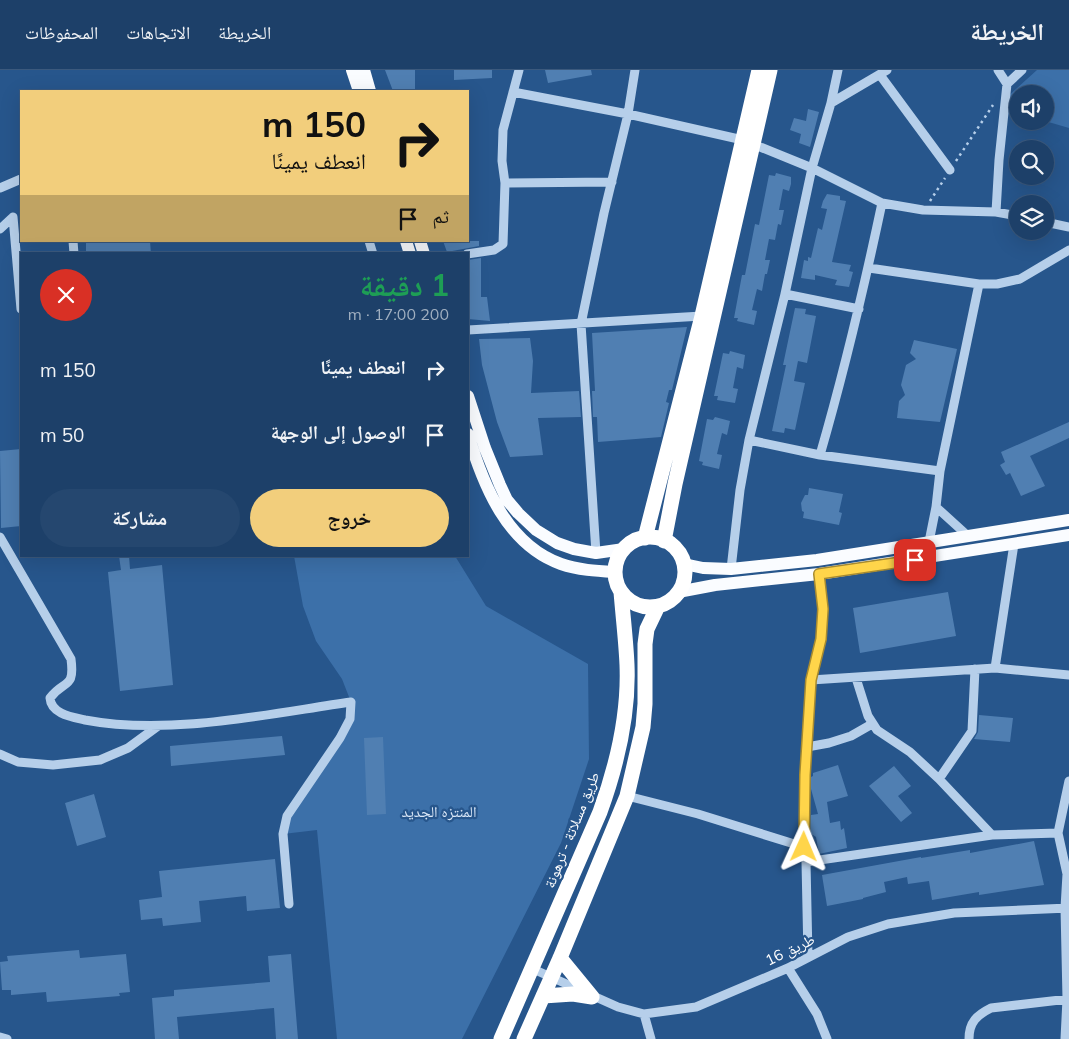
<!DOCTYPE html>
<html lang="ar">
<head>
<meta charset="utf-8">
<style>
	:root { --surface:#1d4069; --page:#25476f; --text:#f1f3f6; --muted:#a0afc0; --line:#3b597d; --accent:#f2ce7c }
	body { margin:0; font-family:Mulish,"Noto Naskh Arabic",sans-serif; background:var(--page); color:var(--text); direction:rtl; height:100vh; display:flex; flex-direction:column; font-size:19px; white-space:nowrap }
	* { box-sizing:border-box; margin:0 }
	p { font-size:16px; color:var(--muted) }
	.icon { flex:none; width:28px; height:28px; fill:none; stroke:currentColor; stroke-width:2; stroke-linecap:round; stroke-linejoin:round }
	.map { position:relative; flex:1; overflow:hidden; direction:ltr }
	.side { position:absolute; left:20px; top:182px; width:449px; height:305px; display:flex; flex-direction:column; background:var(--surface); border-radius:0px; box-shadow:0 5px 20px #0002,0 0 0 1px var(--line); direction:rtl }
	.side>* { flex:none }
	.guide { position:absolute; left:20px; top:20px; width:449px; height:152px; border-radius:0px; box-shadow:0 5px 20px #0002,0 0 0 1px var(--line); direction:rtl; background:#f2ce7c; color:#111; overflow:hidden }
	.controls { position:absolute; left:1009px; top:15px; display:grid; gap:10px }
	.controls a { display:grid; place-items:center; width:45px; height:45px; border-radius:50%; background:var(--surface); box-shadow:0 5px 20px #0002,0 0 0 1px var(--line); font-size:25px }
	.pin { position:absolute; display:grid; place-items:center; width:42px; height:42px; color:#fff; margin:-21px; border-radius:10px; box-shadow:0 2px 8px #0006 }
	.me { position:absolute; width:55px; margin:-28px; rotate:1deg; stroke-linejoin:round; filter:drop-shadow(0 0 4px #0008) }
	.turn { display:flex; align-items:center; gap:18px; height:105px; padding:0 20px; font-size:22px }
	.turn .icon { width:65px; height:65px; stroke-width:2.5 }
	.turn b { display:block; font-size:35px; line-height:42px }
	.then { display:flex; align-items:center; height:48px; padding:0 20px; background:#0003; gap:10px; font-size:19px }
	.round { display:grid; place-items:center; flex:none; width:52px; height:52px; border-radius:26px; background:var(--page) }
	.overview { display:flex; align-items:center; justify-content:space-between; height:85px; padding:0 20px }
	h1 { font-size:30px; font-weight:700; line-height:38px; color:#1e9e55 }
	.cta { display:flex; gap:10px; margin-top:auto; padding:10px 20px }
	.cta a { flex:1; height:58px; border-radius:30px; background:var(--accent); color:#111; font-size:20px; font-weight:700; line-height:58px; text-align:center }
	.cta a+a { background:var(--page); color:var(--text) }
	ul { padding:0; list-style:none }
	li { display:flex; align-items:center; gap:15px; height:65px; padding:0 20px }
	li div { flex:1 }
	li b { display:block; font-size:19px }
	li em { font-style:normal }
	header { display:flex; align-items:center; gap:30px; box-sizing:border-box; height:70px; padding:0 25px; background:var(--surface); border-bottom:1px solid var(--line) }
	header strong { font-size:24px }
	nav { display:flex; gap:28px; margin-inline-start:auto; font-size:18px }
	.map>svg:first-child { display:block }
	.green { fill:#3c70a9 }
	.building { fill:#507fb2 }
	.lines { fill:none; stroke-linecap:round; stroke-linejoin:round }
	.path { stroke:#b6cfea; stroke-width:2.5; stroke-dasharray:2.5 4; stroke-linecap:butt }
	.minor { stroke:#b6cfea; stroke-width:9 }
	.major { stroke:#fafcff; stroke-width:12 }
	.highway { stroke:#fff; stroke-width:15 }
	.route-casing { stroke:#a68a30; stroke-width:12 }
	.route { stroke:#ffd54a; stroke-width:9 }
	.labels { text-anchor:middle; stroke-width:4.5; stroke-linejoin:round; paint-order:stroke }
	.park-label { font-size:15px; fill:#dbe8f8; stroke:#27568c }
	.street-label { font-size:15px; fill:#fff; stroke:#27568c }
</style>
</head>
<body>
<header>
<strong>الخريطة</strong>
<nav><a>الخريطة</a><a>الاتجاهات</a><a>المحفوظات</a></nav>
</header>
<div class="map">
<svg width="1069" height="969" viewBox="0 0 1069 969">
	<rect width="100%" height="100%" fill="#27568c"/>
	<!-- green -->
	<path class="green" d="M1037 0H1069V58L1045 51V24H1018L1017 38 1006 28Z
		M294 486H455L486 536 588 594 589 689 561 773 462 969H337L317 760 283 764 287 746 340 668 351 632 342 609 316 571 303 536Z"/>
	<!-- building -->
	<path class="building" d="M385 0H415V21H393Z
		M454 0H492V8L454 10Z
		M545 0H591L592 5 548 13Z
		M808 39 819 42 810 77 799 73 801 64 790 60 794 48 806 51Z
		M776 103 791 107V114L789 121 783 119 779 140H784L781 155 778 154 775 170 769 169 765 190H770L767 204H765L762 221 757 219 752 240 757 241 754 255 737 251 738 248H734L742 205H745L755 154 759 155 769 105 775 106Z
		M827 124 840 126V130L846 131 832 192 851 195 849 201 853 202 849 217 835 215 837 210 815 205V210L801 208 804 190 808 191V187L811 188 818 158 822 160 827 139 821 138 823 131Z
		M86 171H150L151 184H86Z
		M443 171H479V176L447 182Z
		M481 188V227H487L490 251 468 249V190Z
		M795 238 806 239 805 244 816 246 807 293 798 291 794 311 805 313 795 360 785 358 784 363 772 361 786 295H783Z
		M687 257 672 320H669L666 332 669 333 661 367 598 372 597 347H593L592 321H595L592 263Z
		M530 268 533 291 531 323 579 321 581 347 538 348 543 385 510 387 497 352 482 295 479 269Z
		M914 270 957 279 940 352 897 348 899 331 905 325 901 315 906 295 916 289 910 283Z
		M730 281 745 285 743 299 737 297 733 318 738 319 735 333 717 330 718 326H714L723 283 729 284Z
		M715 347 730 351 727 365 722 363 717 384 722 385 719 399 702 395 703 392 699 391 707 349 713 350Z
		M1069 352V368L1030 386 1045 416 1021 426 1010 403 1006 405 1000 395 1005 392 1001 382Z
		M21 379V456L1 458 0 381Z
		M809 418 843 424 839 442 842 443 839 455 803 448 804 442 802 441 801 433 805 425H808Z
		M119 486H129L130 499 162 495 173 615 120 621 108 502 121 500Z
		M948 522 956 566 860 583 853 538Z
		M979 645 1013 648 1010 672 974 669 978 662Z
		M282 666 285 685 171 696 170 676Z
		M383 667 386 744 367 745 364 668Z
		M838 695 848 726 827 732 830 753 840 751 841 760 844 758 847 778 819 784 816 767 810 763 811 745 818 744 811 719V707L813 706V703Z
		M894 696 911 716 898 726 912 743 901 752 869 716Z
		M94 724 106 767 77 776 65 733Z
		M1034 771 1044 815 979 825V822L932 830 929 811 908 814 907 807 884 812 886 822 863 828V829L827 836 822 805 921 787V788L970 780V783Z
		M275 789 280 838 247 841 246 826 199 831 201 852 163 856 162 848 141 850 139 830 162 827 159 801Z
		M79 880 80 888 126 884 130 922 119 923 120 926 47 932 46 922 11 925V920H2L0 892 8 891 7 886Z
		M291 884 298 969H276L274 938 177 947 179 969H155L152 928 174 926V920L270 912 268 886Z"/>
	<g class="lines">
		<!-- path -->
		<path class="path" d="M956 91 993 35
			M930 131 945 108"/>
		<!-- minor -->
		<path class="minor" d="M519 0 503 60 502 91 505 113 612 112
			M998 0 1007 14
			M880 5 950 100
			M513 22 628 44 743 70 812 98 882 133 923 140 996 142 1018 146
			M831 33 887 0
			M0 118 21 109
			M996 142 999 90 1007 14 1022 0
			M13 147 21 239
			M1045 152 1069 157
			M0 159 13 147
			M73 171 74 184
			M369 171 373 184
			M467 184 494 180 503 174 505 113
			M869 198 979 214H997L1020 209 1069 180
			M785 224 859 239
			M468 260 702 246
			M749 370 820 385 940 401
			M820 385C844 302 864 218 882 133
			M936 437 968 466
			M0 467 71 589C75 620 64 609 50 628 51 644 72 647 85 650 169 666 267 644 351 632L350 649 340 668 287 746 283 764 289 834
			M929 472 936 437 940 401 979 214
			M596 483 581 254 604 143 628 44 635 0
			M731 499 740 420 749 370 785 224 812 98 831 33 838 0
			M995 598 1014 474
			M856 608 868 646 877 660 910 682 939 709 992 765
			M811 610 995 598 1069 605
			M807 677 829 673 851 666 872 654
			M0 684 18 692 53 695 100 690 128 678 158 656
			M939 709 972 661 975 599
			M627 726 698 744 804 777
			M806 792 992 765 1058 763
			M808 887 806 792 804 777 805 705 811 610 821 569 823 539 819 504
			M788 898 817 944 827 969
			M533 899 618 937 644 944 696 937 788 898 848 867 888 854 954 843 1069 838
			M644 944 651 969
			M0 967 7 969
			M969 969C969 952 977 945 991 938L1069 929
			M1065 969 1067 929 1065 838 1067 804 1058 763 1069 711"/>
		<!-- major -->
		<path class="major" d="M352 0 359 21
			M364 0 370 21
			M406 171 410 184
			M420 171 424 184
			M468 326 485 378 500 415 507 430 518 443 536 460 557 473 574 479 596 483 624 479
			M468 364C483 415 507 475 561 494 578 500 597 501 615 502
			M684 494 703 498 731 499 817 490 1069 450
			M678 522 715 515 819 504 1069 465"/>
		<!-- highway -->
		<path class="highway" d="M615 502a35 35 0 1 1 70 0a35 35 0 1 1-70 0Z
			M645 468 702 246 759 0
			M664 471 675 414 770 0
			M560 888 592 927
			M543 926 573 924 592 927
			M501 969 600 742C617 695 629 645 627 595 626 571 623 547 621 522
			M524 969 560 888 627 726 643 657 645 634V574L647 559 658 536"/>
	</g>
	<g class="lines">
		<!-- route casing -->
		<g class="route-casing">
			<path id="route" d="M804 777 805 705 811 610 821 569 823 539 819 504 915 490"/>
		</g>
		<!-- route -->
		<use href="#route" class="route"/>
	</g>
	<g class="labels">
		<!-- park labels -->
		<g class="park-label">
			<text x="439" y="747">المنتزه الجديد</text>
		</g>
		<!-- street labels -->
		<g class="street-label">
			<text transform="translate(572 760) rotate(-68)" y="5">طريق مسلاتة - ترهونة</text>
			<text transform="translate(790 880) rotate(-26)" y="5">طريق 16</text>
		</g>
	</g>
</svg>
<div class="controls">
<a><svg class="icon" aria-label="sound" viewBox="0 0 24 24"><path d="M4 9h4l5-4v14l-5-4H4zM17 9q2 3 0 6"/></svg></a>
<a><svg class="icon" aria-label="search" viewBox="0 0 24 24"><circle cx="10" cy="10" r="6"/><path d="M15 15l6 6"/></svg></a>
<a><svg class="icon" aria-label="layers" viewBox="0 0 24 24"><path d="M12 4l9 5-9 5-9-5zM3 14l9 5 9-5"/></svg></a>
</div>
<div class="pin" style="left:915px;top:490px;background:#d93025"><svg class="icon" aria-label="arrive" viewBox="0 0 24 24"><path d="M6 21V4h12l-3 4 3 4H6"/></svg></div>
<svg class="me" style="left:804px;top:777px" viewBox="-20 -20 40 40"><path d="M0-17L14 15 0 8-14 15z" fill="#ffd54a" stroke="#fff" stroke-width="4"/></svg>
<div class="guide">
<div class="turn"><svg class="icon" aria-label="right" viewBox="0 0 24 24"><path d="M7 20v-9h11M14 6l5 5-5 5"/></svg><div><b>150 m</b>انعطف يمينًا</div></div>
<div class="then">ثم<svg class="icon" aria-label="arrive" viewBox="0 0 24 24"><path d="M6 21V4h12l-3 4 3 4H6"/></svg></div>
</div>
<section class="side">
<div class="overview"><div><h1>1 دقيقة</h1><p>200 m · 17:00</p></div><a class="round" style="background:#d93025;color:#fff"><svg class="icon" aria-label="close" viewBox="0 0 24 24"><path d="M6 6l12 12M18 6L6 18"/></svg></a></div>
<ul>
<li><svg class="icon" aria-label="right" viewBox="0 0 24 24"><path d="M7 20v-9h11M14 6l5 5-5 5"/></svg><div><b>انعطف يمينًا</b></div><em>150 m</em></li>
<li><svg class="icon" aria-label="arrive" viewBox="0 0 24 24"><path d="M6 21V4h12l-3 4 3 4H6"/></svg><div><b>الوصول إلى الوجهة</b></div><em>50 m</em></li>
</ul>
<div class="cta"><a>خروج</a><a>مشاركة</a></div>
</section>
</div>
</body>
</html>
